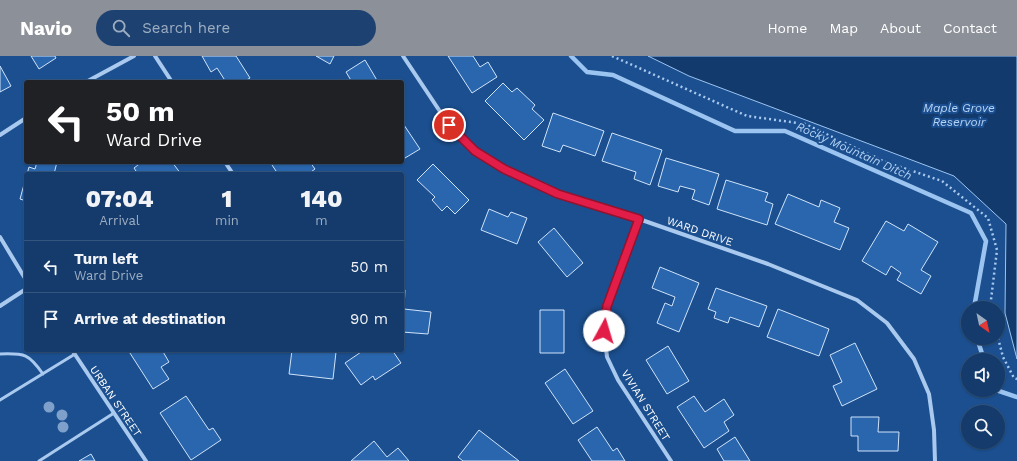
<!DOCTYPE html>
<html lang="en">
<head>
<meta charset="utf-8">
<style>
	:root { --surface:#143b6b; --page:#1d4271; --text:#f1f3f6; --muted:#9dadc1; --line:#33557e; --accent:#8c9099 }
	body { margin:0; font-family:"Work Sans",sans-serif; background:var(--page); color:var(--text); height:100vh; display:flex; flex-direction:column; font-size:15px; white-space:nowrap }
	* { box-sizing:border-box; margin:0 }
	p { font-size:13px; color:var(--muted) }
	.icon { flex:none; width:22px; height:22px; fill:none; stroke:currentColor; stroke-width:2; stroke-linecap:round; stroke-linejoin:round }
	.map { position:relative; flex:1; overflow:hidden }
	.details { position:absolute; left:24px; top:116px; width:380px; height:180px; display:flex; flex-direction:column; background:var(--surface); border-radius:4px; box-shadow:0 1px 3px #0004,0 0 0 1px var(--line) }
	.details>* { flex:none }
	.guide { position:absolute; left:24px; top:24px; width:380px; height:84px; border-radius:4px; box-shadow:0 1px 3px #0004,0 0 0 1px var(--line); background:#202124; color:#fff; overflow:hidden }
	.needle { width:26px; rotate:147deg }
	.tools { position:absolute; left:961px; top:245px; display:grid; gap:8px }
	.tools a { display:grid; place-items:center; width:44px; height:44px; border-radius:50%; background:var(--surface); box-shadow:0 1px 3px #0004,0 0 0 1px var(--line); font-size:20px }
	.pin { position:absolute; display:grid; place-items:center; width:34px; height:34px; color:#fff; margin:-17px; border:2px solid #fff; border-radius:50%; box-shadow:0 1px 4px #0007 }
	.me { position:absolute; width:44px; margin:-22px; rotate:6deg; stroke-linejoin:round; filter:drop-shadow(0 0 3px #0008) }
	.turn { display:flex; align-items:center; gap:14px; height:84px; padding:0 16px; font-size:18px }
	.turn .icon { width:52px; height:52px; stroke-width:2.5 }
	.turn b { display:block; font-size:28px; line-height:34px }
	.eta { display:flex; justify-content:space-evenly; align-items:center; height:68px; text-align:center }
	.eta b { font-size:24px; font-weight:800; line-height:28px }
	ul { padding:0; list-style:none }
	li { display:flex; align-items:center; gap:12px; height:52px; padding:0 16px; border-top:1px solid var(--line) }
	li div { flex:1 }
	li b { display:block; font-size:15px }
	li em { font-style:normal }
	header { display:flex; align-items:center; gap:24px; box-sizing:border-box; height:56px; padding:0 20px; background:var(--accent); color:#fff }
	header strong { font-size:19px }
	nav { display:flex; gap:22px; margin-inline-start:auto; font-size:14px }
	.search { width:280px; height:36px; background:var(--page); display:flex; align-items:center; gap:10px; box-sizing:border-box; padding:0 14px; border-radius:22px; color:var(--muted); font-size:15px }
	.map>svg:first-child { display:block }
	.water { fill:#123a6d; stroke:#9cc4f0 }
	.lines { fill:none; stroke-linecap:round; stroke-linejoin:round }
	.stream { stroke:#9cc4f0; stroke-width:4.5 }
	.building { fill:#2a66ad; stroke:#cfe3fa }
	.path { stroke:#a9c9ee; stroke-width:2.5; stroke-dasharray:2 3; stroke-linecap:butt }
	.service { stroke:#a9c9ee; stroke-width:3 }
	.minor { stroke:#a9c9ee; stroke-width:4 }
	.tree { fill:#7ea0ca }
	.route-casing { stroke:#92132f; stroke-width:10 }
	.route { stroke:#e11d48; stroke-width:7 }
	.labels { text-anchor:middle; stroke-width:4; stroke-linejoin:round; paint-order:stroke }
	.street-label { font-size:11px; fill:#fff; stroke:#1b4f8f }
	.water-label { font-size:12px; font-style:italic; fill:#b5d3f5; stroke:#1b4f8f }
</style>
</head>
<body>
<header>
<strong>Navio</strong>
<div class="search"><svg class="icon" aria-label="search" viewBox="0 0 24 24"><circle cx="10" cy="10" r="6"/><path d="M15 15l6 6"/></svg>Search here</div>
<nav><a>Home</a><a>Map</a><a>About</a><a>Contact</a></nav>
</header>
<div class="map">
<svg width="1017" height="405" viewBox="0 0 1017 405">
	<rect width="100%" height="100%" fill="#1b4f8f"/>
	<!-- water -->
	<path class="water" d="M648 0H1017V303L1005 257 1006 168 954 120 689 20Z"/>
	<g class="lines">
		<!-- stream -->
		<path class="stream" d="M571 0 587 16 613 19 735 75H785L971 157 986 185 974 252
			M977 282 984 304
			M996 334 1017 341"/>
	</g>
	<!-- building -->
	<path class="building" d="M31 0H55L56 2 39 13Z
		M202 0H236L250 22 243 26H226L217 12 211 16Z
		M316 0H334L330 8Z
		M448 0H473L480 11 488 6 497 21 472 37Z
		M365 4 378 26H352L346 16Z
		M0 10 11 30 0 36Z
		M503 27 512 36 517 32 535 49 532 53 544 64 524 84 485 45Z
		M553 57 604 75 595 100 563 89 560 96 542 90Z
		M402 66 420 93 405 102 402 97Z
		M612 77 662 94 650 129 634 123 636 116 602 105Z
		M666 102 719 118 709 149 692 143 695 134 680 130 678 136 658 130Z
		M37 106H57L54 118H27L29 111 35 113Z
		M142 106H172L181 118H138L134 112Z
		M270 106H310L315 113 308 118H278Z
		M433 108 469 144 455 158 447 150 442 155 432 144 435 141 417 124Z
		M26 121V145L20 143Z
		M726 124 768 137 765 145 773 148 767 169 717 153Z
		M788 138 819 151 821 144 840 152 834 166 849 172 840 194 775 168Z
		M489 153 508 161 511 156 527 162 517 188 481 174Z
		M886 165 904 175 908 168 938 186 921 214 931 220 921 238 897 224 901 217 891 210 886 219 862 205Z
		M554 172 583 207 567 221 538 186Z
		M660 211 699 227 679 276 657 267 665 247 672 250 675 241 652 232Z
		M716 232 767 250 759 271 730 261 728 267 714 262 716 256 708 253Z
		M402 234H405L404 253 431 256 428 278 402 276Z
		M778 253 829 273 819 300 767 281Z
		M540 254H564V297H540Z
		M855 287 877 333 842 350 833 330 842 326 830 299Z
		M668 290 689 325 667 338 646 304Z
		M128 294H162L169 306 161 311 169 323 153 333Z
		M292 294H315L336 296 333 323 289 318Z
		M364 294H392L401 307 375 324 373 320 361 329 345 307Z
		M565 313 593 355 573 368 545 327Z
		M186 340 209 374 213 372 221 384 191 404 160 357Z
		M694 340 705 356 724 343 734 359 724 366 729 375 704 392 677 351Z
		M851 361H879L878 376H899L898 395H858V380H851Z
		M597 371 613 395 617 392 625 405H592L578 384Z
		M479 374 519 405H463L458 401Z
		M735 381 750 405H724L717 393Z
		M374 385 387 401 398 392 409 405H351Z
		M91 398 95 405H79Z"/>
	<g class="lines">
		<!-- path -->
		<path class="path" d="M612 0 747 60 805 68 883 105 942 125 988 162 997 194 990 252
			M998 282 1003 301 1014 322 1017 323"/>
		<!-- service -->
		<path class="service" d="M0 298C25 297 29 298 43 318
			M0 344 75 298
			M39 405 114 357"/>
		<!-- minor -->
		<path class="minor" d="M155 0 172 26
			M403 0 449 69 475 95 504 113 558 138 639 163 768 208 857 244 887 267 914 303 929 338 934 374 935 405
			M86 26 134 0
			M0 79 26 62
			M225 106 233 118
			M639 163 607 250 604 275 607 301 618 324 671 405
			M0 181 26 224
			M0 250 26 233
			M72 294 146 405"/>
	</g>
	<!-- trees -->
	<g class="tree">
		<circle cx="49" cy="351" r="5.5"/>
		<circle cx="62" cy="359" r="5.5"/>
		<circle cx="63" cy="371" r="5.5"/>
	</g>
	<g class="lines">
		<!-- route casing -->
		<g class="route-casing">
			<path id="route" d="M449 69 475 95 504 113 558 138 639 163 607 250 604 275"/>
		</g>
		<!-- route -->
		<use href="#route" class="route"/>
	</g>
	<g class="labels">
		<!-- street labels -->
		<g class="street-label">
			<text transform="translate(700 175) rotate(19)" y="4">WARD DRIVE</text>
			<text transform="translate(116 345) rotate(56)" y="4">URBAN STREET</text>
			<text transform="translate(646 349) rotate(58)" y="4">VIVIAN STREET</text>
		</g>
		<!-- water labels -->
		<g class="water-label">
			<text x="959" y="56">Maple Grove<tspan x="959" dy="14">Reservoir</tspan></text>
			<text transform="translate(854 95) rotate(24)" y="4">Rocky Mountain Ditch</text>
		</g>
	</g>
</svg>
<div class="tools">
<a><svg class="needle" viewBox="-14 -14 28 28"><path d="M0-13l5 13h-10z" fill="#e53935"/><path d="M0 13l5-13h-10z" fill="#9dadc1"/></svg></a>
<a><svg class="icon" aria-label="sound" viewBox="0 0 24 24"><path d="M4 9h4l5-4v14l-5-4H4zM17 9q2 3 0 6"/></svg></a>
<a><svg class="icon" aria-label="search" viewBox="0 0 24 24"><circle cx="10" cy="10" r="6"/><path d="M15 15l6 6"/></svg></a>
</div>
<div class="pin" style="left:449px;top:69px;background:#d93025"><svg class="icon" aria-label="arrive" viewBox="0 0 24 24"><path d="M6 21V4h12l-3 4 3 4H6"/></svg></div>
<svg class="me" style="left:604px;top:275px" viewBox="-20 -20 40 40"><circle r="19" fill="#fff"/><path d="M0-13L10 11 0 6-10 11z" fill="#e11d48"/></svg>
<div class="guide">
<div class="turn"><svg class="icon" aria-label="left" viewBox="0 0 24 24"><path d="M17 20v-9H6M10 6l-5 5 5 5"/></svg><div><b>50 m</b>Ward Drive</div></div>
</div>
<section class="details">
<div class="eta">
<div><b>07:04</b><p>Arrival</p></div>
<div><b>1</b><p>min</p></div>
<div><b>140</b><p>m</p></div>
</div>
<ul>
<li><svg class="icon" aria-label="left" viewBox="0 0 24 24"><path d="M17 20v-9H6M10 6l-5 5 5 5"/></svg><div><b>Turn left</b><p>Ward Drive</p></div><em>50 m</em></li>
<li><svg class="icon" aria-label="arrive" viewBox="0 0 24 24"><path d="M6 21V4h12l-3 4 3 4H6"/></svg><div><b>Arrive at destination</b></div><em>90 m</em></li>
</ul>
</section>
</div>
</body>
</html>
